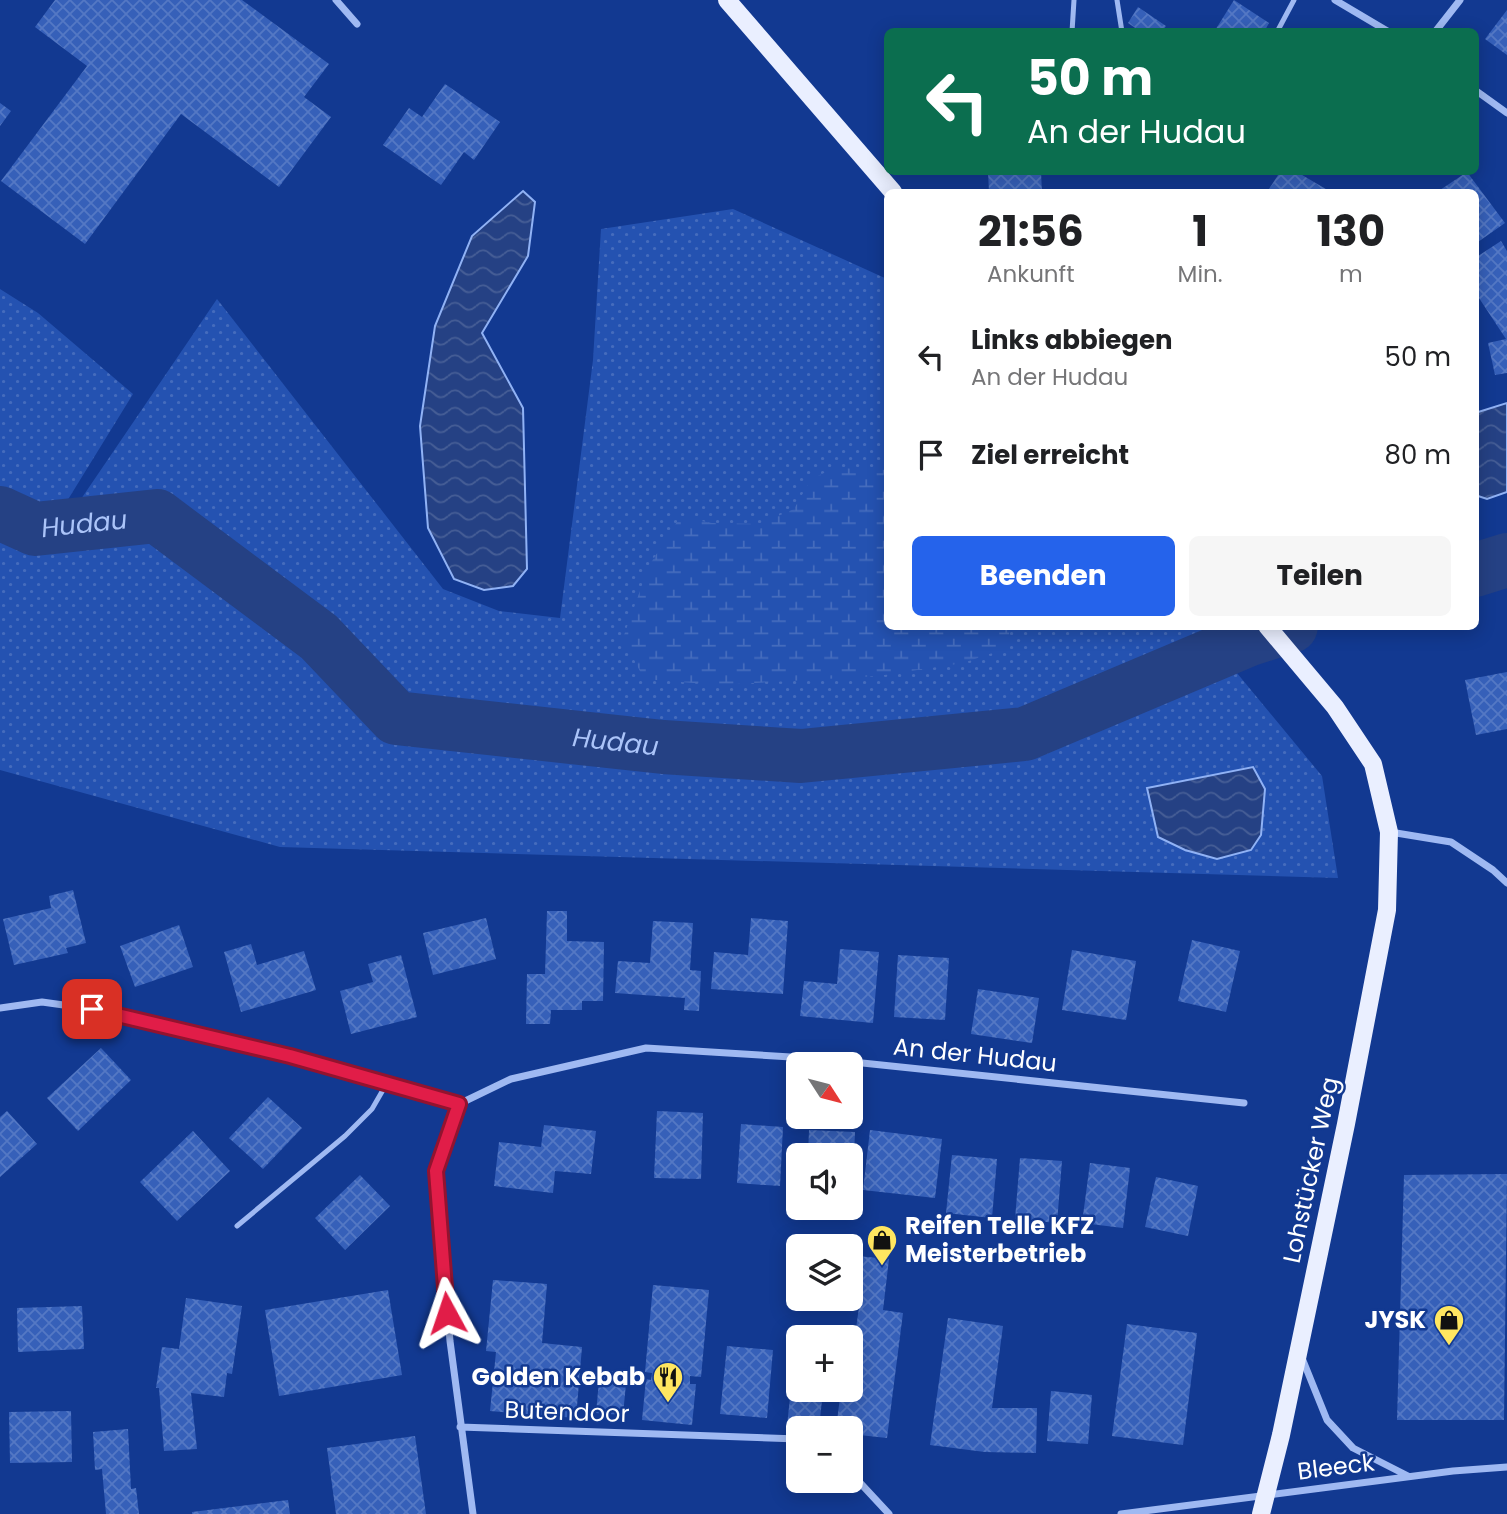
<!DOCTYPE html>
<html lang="de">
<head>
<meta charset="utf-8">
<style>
	:root { --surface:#fff; --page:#f6f6f6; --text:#202124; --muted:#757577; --accent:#2563eb }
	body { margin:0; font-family:Poppins,sans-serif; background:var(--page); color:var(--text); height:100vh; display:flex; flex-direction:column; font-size:26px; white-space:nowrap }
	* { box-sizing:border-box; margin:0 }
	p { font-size:23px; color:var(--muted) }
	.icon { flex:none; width:38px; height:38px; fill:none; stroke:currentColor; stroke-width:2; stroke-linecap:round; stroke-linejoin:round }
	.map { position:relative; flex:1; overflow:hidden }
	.drawer { position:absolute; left:884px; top:189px; width:595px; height:441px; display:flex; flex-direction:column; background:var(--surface); border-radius:10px; box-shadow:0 4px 18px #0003 }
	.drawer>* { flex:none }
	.banner { position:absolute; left:884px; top:28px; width:595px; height:147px; border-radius:10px; box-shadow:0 4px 18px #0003; background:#0b6e4f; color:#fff; overflow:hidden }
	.needle { width:46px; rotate:126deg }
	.fabs { position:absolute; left:786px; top:1052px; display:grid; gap:14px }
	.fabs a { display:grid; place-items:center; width:77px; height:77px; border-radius:10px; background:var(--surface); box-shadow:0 4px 18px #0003; font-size:35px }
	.pin { position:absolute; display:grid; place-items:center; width:60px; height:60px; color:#fff; margin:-30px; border-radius:14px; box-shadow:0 4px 10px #0006 }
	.me { position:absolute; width:77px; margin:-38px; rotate:355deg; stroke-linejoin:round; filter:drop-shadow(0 0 5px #0008) }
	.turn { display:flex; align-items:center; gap:24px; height:147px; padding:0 28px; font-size:32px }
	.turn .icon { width:91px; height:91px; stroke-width:2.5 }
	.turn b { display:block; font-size:49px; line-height:60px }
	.eta { display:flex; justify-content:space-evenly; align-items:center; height:119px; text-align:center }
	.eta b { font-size:42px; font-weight:700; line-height:49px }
	.primary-button { display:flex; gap:14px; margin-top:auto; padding:14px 28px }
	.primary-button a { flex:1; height:80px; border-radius:10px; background:var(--accent); color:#fff; font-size:28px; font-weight:700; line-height:80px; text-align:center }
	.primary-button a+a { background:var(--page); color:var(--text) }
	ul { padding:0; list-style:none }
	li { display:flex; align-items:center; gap:21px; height:98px; padding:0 28px }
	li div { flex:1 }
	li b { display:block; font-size:26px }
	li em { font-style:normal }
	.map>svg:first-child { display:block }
	.green { fill:url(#green-dots) }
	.wetland { fill:url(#wetland-marsh) }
	.water { fill:url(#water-waves); stroke:#90b2f5; stroke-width:2 }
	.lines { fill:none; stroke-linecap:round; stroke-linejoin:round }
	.river { stroke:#254184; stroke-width:54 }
	.building { fill:url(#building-cross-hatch) }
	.lane { stroke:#9fb9f2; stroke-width:5 }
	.street { stroke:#9fb9f2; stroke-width:7 }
	.primary { stroke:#eaefff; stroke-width:18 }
	.route-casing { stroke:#92132f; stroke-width:18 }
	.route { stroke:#e11d48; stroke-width:12 }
	.labels { text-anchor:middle; stroke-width:5; stroke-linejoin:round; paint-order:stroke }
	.street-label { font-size:24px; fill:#fff; stroke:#123991 }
	.poi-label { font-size:24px; font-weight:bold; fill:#fff; stroke:#123991; text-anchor:end }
	.water-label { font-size:26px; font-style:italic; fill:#abc4f9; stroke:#123991 }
</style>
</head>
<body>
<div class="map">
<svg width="1507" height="1514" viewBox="0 0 1507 1514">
	<defs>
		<pattern id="green-dots" width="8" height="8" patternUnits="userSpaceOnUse" patternTransform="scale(1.75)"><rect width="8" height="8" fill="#2452b1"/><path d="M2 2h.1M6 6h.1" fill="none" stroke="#456cbd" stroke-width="1.8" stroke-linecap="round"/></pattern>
		<pattern id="wetland-marsh" width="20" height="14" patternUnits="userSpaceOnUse" patternTransform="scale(1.75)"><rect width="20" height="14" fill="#2452b1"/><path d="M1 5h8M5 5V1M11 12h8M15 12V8" fill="none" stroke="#456cbd"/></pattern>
		<pattern id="water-waves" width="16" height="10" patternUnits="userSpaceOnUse" patternTransform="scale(1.75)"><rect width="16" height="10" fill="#254184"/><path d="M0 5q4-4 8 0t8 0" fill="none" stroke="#465e96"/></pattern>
		<pattern id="building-cross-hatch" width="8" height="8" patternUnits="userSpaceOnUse" patternTransform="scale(1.75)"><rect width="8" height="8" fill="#3660b9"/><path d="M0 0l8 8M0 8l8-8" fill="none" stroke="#5478c4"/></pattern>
	</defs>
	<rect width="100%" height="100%" fill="#123991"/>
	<!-- green -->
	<path class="green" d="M733 209 887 279V626L1199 627 1322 776 1338 878 280 847 0 770V532L45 552 217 299 443 589 499 611 560 618 593 360 601 229Z
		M0 289 38 313 133 394 56 519 0 495Z"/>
	<!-- wetland -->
	<path class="wetland" d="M835 468 887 470V626L1010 627 1007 648 963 663 878 676 718 685 644 679 623 638 649 566 680 517 712 523 760 524 794 509 811 479Z"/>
	<!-- water -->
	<path class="water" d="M523 191 535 202 528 256 482 333 523 408 527 569 513 586 484 590 454 579 428 528 420 426 435 326 472 236Z
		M1507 403V492L1487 499 1475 495V413Z
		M1253 767 1265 789 1261 835 1251 850 1217 859 1185 850 1158 837 1147 788Z"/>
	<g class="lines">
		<!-- river -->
		<g class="river">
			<path id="s1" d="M0 513 35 529 157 516 319 637 396 718 663 747 801 756 1025 734 1250 639 1291 626"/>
			<path d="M1475 570 1507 560"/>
		</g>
	</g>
	<!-- building -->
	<path class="building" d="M55 0H242L329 64 304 97 331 117 279 187 181 114 85 244 1 181 87 66 35 27Z
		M1234 0 1269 23 1264 32H1214Z
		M1138 7 1166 26 1162 32H1141L1128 23Z
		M1507 10V55L1485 39Z
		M445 84 500 122 474 160 464 152 441 185 383 145 409 108 422 117Z
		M0 103 11 111 0 126Z
		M988 172H1041L1042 192H989Z
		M1280 172H1297L1331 192H1267Z
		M1467 172 1505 223 1475 244V192H1437Z
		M1501 241 1507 251V373L1495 375 1488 343 1506 339 1475 292V258Z
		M1507 672V729L1476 735 1465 680Z
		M73 890 86 943 66 948 68 953 14 965 3 919 51 908 49 896Z
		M547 911H567V941L604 942 603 1001H582V1010H551L550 1024H526L527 974H545Z
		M486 918 496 959 433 975 423 933Z
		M751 918 788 921 783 994 711 989 714 952 748 955Z
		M653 921 693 923 690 970 701 971 699 1011 684 1010 685 998 615 993 618 961 650 963Z
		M179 925 193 967 135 987 120 946Z
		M1192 940 1240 951 1226 1012 1178 1001Z
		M251 944 257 965 304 951 316 990 241 1012 224 952Z
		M840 949 879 952 873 1023 800 1016 804 981 837 984Z
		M1072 950 1136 961 1126 1020 1062 1010Z
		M401 955 417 1017 351 1034 340 991 373 982 368 964Z
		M898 955 949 958 945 1020 894 1017Z
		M978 989 1039 998 1032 1043 971 1034Z
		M101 1048 131 1080 78 1131 47 1098Z
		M268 1097 302 1128 263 1169 229 1138Z
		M7 1111 37 1144 0 1177V1117Z
		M657 1111 703 1113 701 1179 654 1178Z
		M741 1124 783 1127 780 1186 737 1183Z
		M544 1125 596 1131 591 1174 555 1171 553 1193 494 1186 499 1142 541 1147Z
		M809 1130 855 1132 853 1179H850V1155H808Z
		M870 1130 942 1139 935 1198 863 1190Z
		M193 1131 230 1171 177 1221 140 1182Z
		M952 1155 997 1159 992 1218 946 1213Z
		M1020 1158 1062 1161 1057 1223 1015 1219Z
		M1090 1163 1130 1168 1123 1228 1082 1223Z
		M1507 1174 1504 1420H1397L1404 1175Z
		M360 1175 390 1206 345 1250 315 1218Z
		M1156 1177 1198 1186 1188 1236 1145 1227Z
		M857 1256 889 1259 883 1310 903 1313 887 1438 850 1434V1428H836L841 1390H850V1372L859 1307 851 1306Z
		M493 1280 547 1284 542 1343 582 1347 576 1418 490 1411 496 1352 486 1351Z
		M653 1285 709 1290 701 1377 690 1376V1384H696L692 1425 642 1420 646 1379 651 1380 652 1373 645 1372Z
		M388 1290 402 1375 279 1396 265 1310Z
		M186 1298 242 1306 232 1374 227 1373 224 1397 191 1393 197 1449 164 1451 159 1388H156L162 1347 179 1349Z
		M82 1306 84 1349 18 1352 17 1308Z
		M948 1318 1003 1326 992 1408H1037L1036 1453 985 1452 930 1445Z
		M1127 1324 1197 1333 1183 1445 1112 1436Z
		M727 1346 773 1350 767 1418 720 1414Z
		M600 1370 627 1373 623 1415 596 1413Z
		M791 1388 823 1391 819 1428 787 1426Z
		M1051 1391 1092 1395 1088 1444 1047 1441Z
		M71 1411 72 1462 10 1463 9 1412Z
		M128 1429 131 1489 136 1488 139 1514H106L102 1469 95 1470 93 1432Z
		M415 1436 426 1514H336L327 1448Z
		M288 1500 290 1514H192V1512Z"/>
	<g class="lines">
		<!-- lane -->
		<path class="lane" d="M1117 0 1122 32
			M1072 32 1074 0
			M1277 32 1294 0
			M237 1226 345 1136 372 1109 387 1083"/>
		<!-- street -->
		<path class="street" d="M336 0 357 24
			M1335 0 1389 32
			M1435 32 1460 0
			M1475 90 1507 113
			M1390 832 1451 842 1493 870 1507 883
			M0 1008 42 1002 92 1009 290 1056 459 1104
			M1302 1358 1327 1420 1353 1448 1408 1476
			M460 1427 798 1439
			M850 1472 889 1514
			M473 1514 450 1341 436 1171 459 1104 511 1079 646 1048 824 1059 1244 1103
			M1121 1514 1453 1471 1507 1467"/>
		<!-- primary -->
		<path class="primary" d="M727 0 893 192
			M1261 1514 1281 1435 1346 1124 1387 910 1389 832 1373 764 1335 707 1267 626"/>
	</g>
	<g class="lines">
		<!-- route casing -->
		<g class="route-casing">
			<path id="route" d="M92 1009 290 1056 459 1104 436 1171 447 1313"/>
		</g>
		<!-- route -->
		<use href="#route" class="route"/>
	</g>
	<!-- icons -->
	<defs>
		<g id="shop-pin" transform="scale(1.575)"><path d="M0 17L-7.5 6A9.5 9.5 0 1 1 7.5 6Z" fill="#ffe660" stroke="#123991"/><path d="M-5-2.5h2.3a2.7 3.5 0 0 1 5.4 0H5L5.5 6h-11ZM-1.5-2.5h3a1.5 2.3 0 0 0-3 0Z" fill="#111"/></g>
		<g id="restaurant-pin" transform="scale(1.575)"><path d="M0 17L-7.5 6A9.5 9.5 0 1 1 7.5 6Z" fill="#ffe660" stroke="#123991"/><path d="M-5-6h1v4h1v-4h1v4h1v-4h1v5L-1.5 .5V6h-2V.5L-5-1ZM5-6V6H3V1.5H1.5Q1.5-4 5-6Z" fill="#111"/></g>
	</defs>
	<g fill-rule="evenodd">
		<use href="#shop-pin" x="882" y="1240"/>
		<use href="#shop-pin" x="1449" y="1320"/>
		<use href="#restaurant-pin" x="668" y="1377"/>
	</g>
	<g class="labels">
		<!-- street labels -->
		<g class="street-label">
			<text transform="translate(975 1055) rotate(6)" y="8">An der Hudau</text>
			<text transform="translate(1311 1170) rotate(-78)" y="8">Lohstücker Weg</text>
			<text transform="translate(567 1412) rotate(2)" y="8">Butendoor</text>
			<text transform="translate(1336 1467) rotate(-7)" y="8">Bleeck</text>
		</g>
		<!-- poi labels -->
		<g class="poi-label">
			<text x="905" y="1234" text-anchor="start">Reifen Telle KFZ<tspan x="905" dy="28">Meisterbetrieb</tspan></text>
			<text x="1426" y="1328">JYSK</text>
			<text x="645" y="1385">Golden Kebab</text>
		</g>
		<!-- water labels -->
		<g class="water-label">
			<text dy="9" stroke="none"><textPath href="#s1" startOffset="88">Hudau</textPath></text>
			<text dy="9" stroke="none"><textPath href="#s1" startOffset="696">Hudau</textPath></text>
		</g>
	</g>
</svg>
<div class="fabs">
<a><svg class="needle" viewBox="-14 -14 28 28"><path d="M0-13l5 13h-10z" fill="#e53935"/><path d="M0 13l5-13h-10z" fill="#757577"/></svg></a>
<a><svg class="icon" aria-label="sound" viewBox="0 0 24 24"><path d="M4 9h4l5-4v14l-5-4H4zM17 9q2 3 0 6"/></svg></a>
<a><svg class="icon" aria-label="layers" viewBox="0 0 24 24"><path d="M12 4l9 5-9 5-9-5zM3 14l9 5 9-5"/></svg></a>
<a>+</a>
<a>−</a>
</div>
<div class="pin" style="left:92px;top:1009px;background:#d93025"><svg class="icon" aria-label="arrive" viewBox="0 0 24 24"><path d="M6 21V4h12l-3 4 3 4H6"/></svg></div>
<svg class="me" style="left:447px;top:1313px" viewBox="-20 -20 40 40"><path d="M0-17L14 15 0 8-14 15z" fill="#e11d48" stroke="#fff" stroke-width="4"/></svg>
<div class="banner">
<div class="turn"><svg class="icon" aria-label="left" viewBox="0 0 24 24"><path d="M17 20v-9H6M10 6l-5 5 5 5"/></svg><div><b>50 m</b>An der Hudau</div></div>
</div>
<section class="drawer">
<div class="eta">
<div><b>21:56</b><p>Ankunft</p></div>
<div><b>1</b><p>Min.</p></div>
<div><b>130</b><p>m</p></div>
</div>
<ul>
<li><svg class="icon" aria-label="left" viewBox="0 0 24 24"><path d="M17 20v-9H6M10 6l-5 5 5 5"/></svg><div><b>Links abbiegen</b><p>An der Hudau</p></div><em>50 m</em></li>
<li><svg class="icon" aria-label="arrive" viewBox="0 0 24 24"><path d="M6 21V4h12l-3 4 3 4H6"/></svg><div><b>Ziel erreicht</b></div><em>80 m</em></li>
</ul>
<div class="primary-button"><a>Beenden</a><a>Teilen</a></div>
</section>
</div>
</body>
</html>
